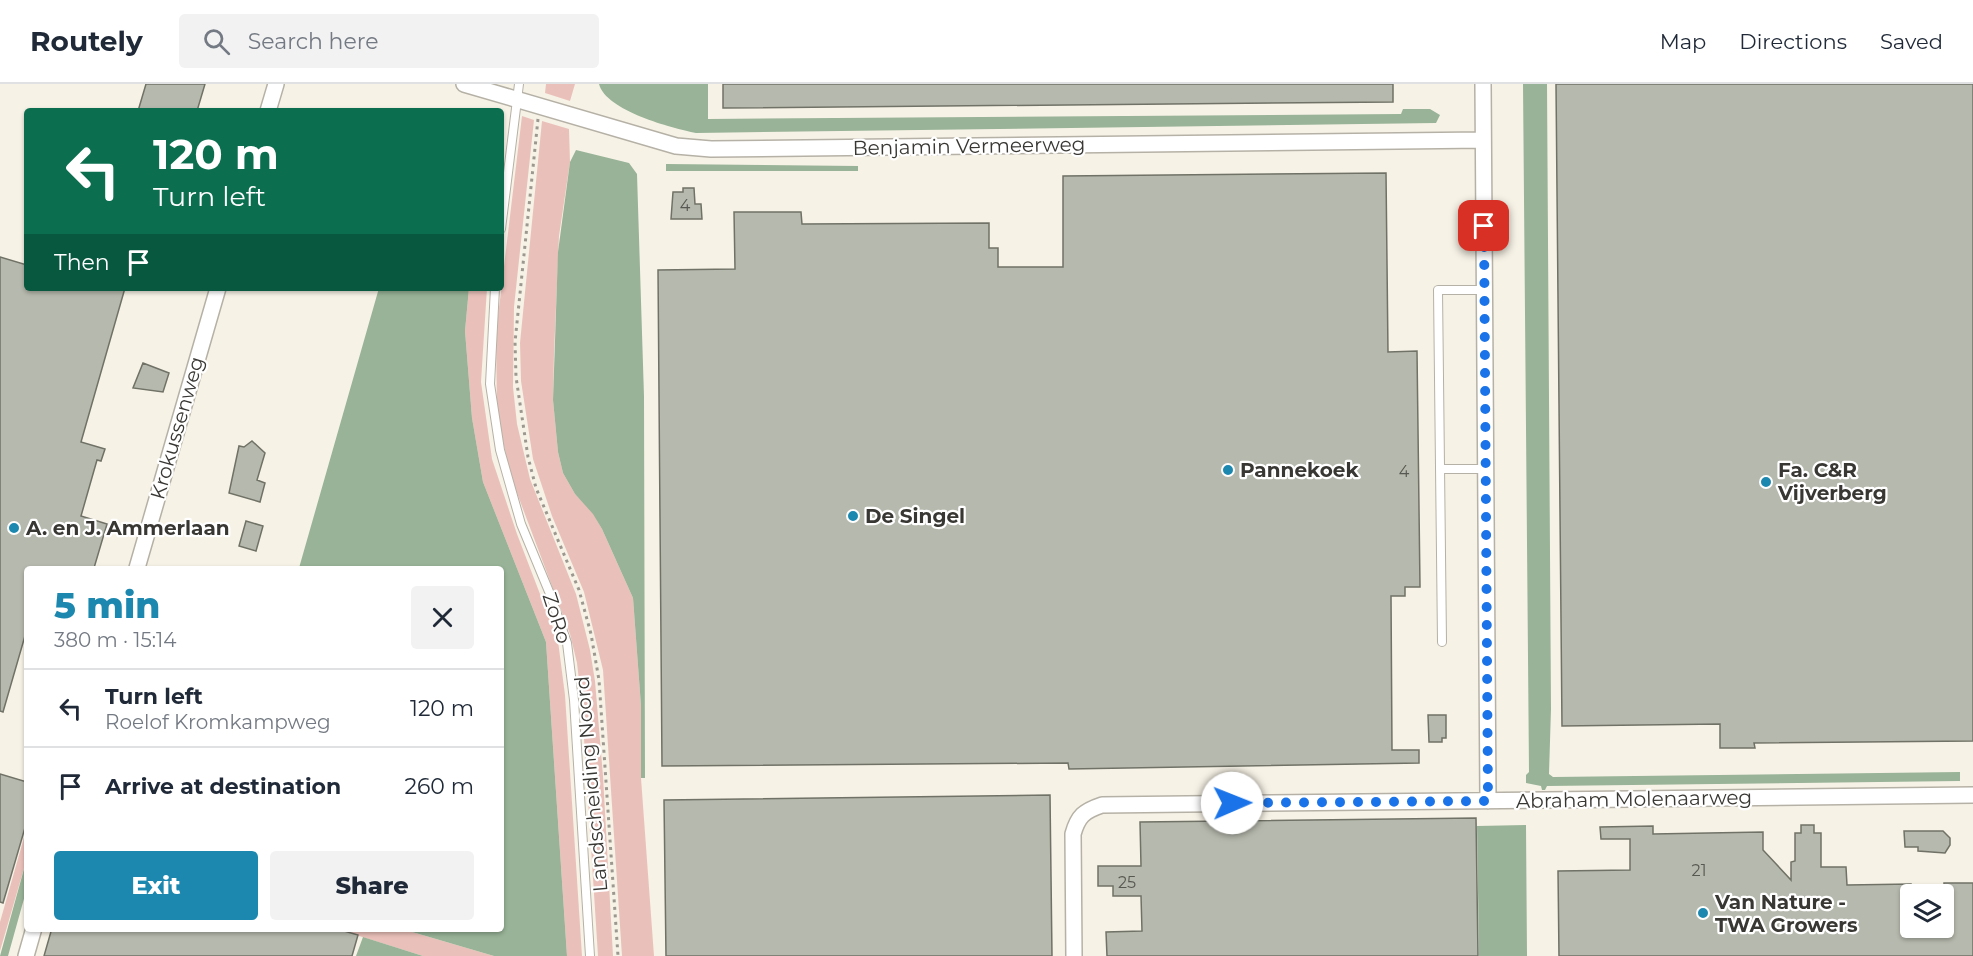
<!DOCTYPE html>
<html lang="en">
<head>
<meta charset="utf-8">
<style>
	:root { --surface:#fff; --page:#f2f2f3; --text:#1f2937; --muted:#747a83; --line:#e0e1e3; --accent:#1c88af }
	body { margin:0; font-family:Montserrat,sans-serif; background:var(--page); color:var(--text); height:100vh; display:flex; flex-direction:column; font-size:22px; white-space:nowrap }
	* { box-sizing:border-box; margin:0 }
	p { font-size:20px; color:var(--muted) }
	.icon { flex:none; width:33px; height:33px; fill:none; stroke:currentColor; stroke-width:2; stroke-linecap:round; stroke-linejoin:round }
	.map { position:relative; flex:1; overflow:hidden }
	.side { position:absolute; left:24px; top:482px; width:480px; height:366px; display:flex; flex-direction:column; background:var(--surface); border-radius:6px; box-shadow:0 2px 4px #0004 }
	.side>* { flex:none }
	.top-card { position:absolute; left:24px; top:24px; width:480px; height:183px; border-radius:6px; box-shadow:0 2px 4px #0004; background:#0b6e4f; color:#fff; overflow:hidden }
	.fabs { position:absolute; left:1900px; top:800px; display:grid; gap:12px }
	.fabs a { display:grid; place-items:center; width:54px; height:54px; border-radius:6px; background:var(--surface); box-shadow:0 2px 4px #0004; font-size:30px }
	.pin { position:absolute; display:grid; place-items:center; width:51px; height:51px; color:#fff; margin:-26px; border-radius:12px; box-shadow:0 3px 9px #0006 }
	.me { position:absolute; width:66px; margin:-33px; rotate:89deg; stroke-linejoin:round; filter:drop-shadow(0 0 4px #0008) }
	.turn { display:flex; align-items:center; gap:21px; height:126px; padding:0 30px; font-size:27px }
	.turn .icon { width:78px; height:78px; stroke-width:2.5 }
	.turn b { display:block; font-size:42px; line-height:51px }
	.then { display:flex; align-items:center; height:57px; padding:0 30px; background:#0003; gap:12px; font-size:22px }
	.round { display:grid; place-items:center; flex:none; width:63px; height:63px; border-radius:6px; background:var(--page) }
	.overview { display:flex; align-items:center; justify-content:space-between; height:102px; padding:0 30px }
	h1 { font-size:36px; font-weight:800; line-height:45px; color:var(--accent) }
	.action { display:flex; gap:12px; margin-top:auto; padding:12px 30px }
	.action a { flex:1; height:69px; border-radius:6px; background:var(--accent); color:#fff; font-size:24px; font-weight:800; line-height:69px; text-align:center }
	.action a+a { background:var(--page); color:var(--text) }
	ul { padding:0; list-style:none }
	li { display:flex; align-items:center; gap:18px; height:78px; padding:0 30px; border-top:2px solid var(--line) }
	li div { flex:1 }
	li b { display:block; font-size:22px }
	li em { font-style:normal }
	header { display:flex; align-items:center; gap:36px; box-sizing:border-box; height:84px; padding:0 30px; background:var(--surface); border-bottom:2px solid var(--line) }
	header strong { font-size:28px }
	nav { display:flex; gap:33px; margin-inline-start:auto; font-size:21px }
	.search { width:420px; height:54px; background:var(--page); display:flex; align-items:center; gap:15px; box-sizing:border-box; padding:0 21px; border-radius:6px; color:var(--muted); font-size:22px }
	.map>svg:first-child { display:block }
	.green { fill:#eac1ba }
	.water { fill:#98b397 }
	.building { fill:#b6b9ad; stroke:#707267; stroke-width:1.5 }
	.lines { fill:none; stroke-linecap:round; stroke-linejoin:round }
	.lane-casing { stroke:#b6b1a6; stroke-width:10 }
	.street-casing { stroke:#b6b1a6; stroke-width:18 }
	.path { stroke:#9c9890; stroke-width:3; stroke-dasharray:3 4.5; stroke-linecap:butt }
	.lane { stroke:#fff; stroke-width:8 }
	.street { stroke:#fff; stroke-width:15 }
	.route { stroke:#1a73e8; stroke-width:10; stroke-dasharray:0 18 }
	.poi-dot { fill:#1c88af; stroke:#fff; stroke-width:2 }
	.labels { text-anchor:middle; stroke-width:4.5; stroke-linejoin:round; paint-order:stroke }
	.number-label { font-size:16px; fill:#585852 }
	.street-label { font-size:20px; fill:#393733; stroke:#fff }
	.poi-label { font-size:20px; font-weight:bold; fill:#393733; stroke:#fff; text-anchor:start }
</style>
</head>
<body>
<header>
<strong>Routely</strong>
<div class="search"><svg class="icon" aria-label="search" viewBox="0 0 24 24"><circle cx="10" cy="10" r="6"/><path d="M15 15l6 6"/></svg>Search here</div>
<nav><a>Map</a><a>Directions</a><a>Saved</a></nav>
</header>
<div class="map">
<svg width="1973" height="872" viewBox="0 0 1973 872">
	<rect width="100%" height="100%" fill="#f7f2e6"/>
	<!-- green -->
	<path class="green" d="M546 0H575L570 17 545 9Z
		M522 32 534 36 514 223 513 303 517 340 530 395 576 510 590 566 595 597 603 692 613 872H598L582 623 577 579 570 550 511 393 497 330 496 249Z
		M542 37 569 45 570 78 559 152 554 270 553 316 558 368 563 389 575 410 593 429 602 445 633 514 641 622V694L654 872H622L603 586 584 508 552 432 533 375 521 297 520 259Z
		M469 204H487L481 298 492 375 517 450 558 557 565 611 582 872H567L546 558 483 398 472 334 465 247Z
		M27 743V774L0 867V838Z
		M337 845H402L494 872H423Z"/>
	<!-- water -->
	<path class="water" d="M599 0H708V35L1401 30 1403 25H1430L1440 31 1436 39 696 49C672 44 606 27 599 0Z
		M1523 0H1547L1551 625 1549 690 1553 693 1960 688V697L1547 702 1545 706H1542L1541 702 1526 699V691L1529 688Z
		M576 66 629 79 637 90 644 312 645 694H641V622L633 514 602 445 593 430 575 410 563 389 558 368 553 316 558 168 570 78Z
		M666 80 858 82V87H666Z
		M379 204H469L465 247 472 334 483 398 546 558 567 872H494L402 845 501 844V484H299Z
		M1526 741 1527 872H1479L1477 742Z
		M27 774V804L8 872H0Z
		M363 853 423 872H356Z"/>
	<!-- building -->
	<path class="building" d="M146 0H205L197 27H138Z
		M723 0H1393V18L723 24Z
		M1556 0H1973V657L1754 659 1755 664H1720V640L1562 642Z
		M1386 89 1388 268 1417 267 1420 503H1405V512H1391L1392 666H1419V679L1069 685 1068 679 662 682 658 186 735 185 734 128H801L802 140 989 139V164H998V183H1063V92Z
		M683 104H694L695 120H701L702 135H671L673 108H683Z
		M0 173 27 181V204H125L81 358 105 365 101 377 97 376 81 432 107 440 94 484H27V545L3 628 0 627Z
		M143 279 169 289 163 308 133 304Z
		M252 357 265 369 257 396 265 399 260 418 229 409 239 362 244 363Z
		M246 437 263 442 256 467 239 462Z
		M1428 631H1446V654H1442V658H1429Z
		M0 690 27 698V737L3 819 0 818Z
		M1050 711 1052 872H666L664 716Z
		M1476 734 1478 872H1107L1106 848 1142 847 1141 812H1113V802H1098V782H1141L1140 738Z
		M1801 741H1814V749H1821V783H1846L1847 801 1911 800V843H1944V799H1973V872H1559L1558 787 1630 786V755H1601L1600 743 1653 742V750L1763 748V766L1791 796V778L1795 777V749H1801Z
		M1904 747H1943L1950 754V761L1945 769 1918 767V763H1905Z
		M52 844H334L358 851 352 872H44Z"/>
	<g class="lines">
		<!-- lane casing -->
		<g class="lane-casing">
			<path id="lane" d="M501 145 519 0
				M495 204 490 300 500 366 521 440 550 510 567 559 574 616 590 872
				M1440 385H1485
				M1442 558 1438 206H1484"/>
		</g>
		<!-- street casing -->
		<g class="street-casing">
			<path id="street" d="M464 0 676 62 711 65 1483 56
				M1483 0 1488 717
				M268 27 276 0
				M137 484 218 204
				M26 872 34 844
				M1074 872 1073 750C1078 732 1084 727 1102 721L1973 711"/>
		</g>
		<!-- path -->
		<path class="path" d="M538 35 515 258 516 293 528 373 536 404 579 506 591 550 599 596 618 872"/>
		<!-- lane -->
		<use href="#lane" class="lane"/>
		<!-- street -->
		<use href="#street" class="street"/>
	</g>
	<g class="lines">
		<!-- route -->
		<path class="route" d="M1232 719 1488 717 1484 142"/>
	</g>
	<!-- markers -->
	<g class="poi-dot">
		<circle cx="1228" cy="386" r="6"/>
		<circle cx="1766" cy="398" r="6"/>
		<circle cx="853" cy="432" r="6"/>
		<circle cx="14" cy="444" r="6"/>
		<circle cx="1703" cy="829" r="6"/>
	</g>
	<g class="labels">
		<!-- number labels -->
		<g class="number-label">
			<text x="685" y="127">4</text>
			<text x="1404" y="393">4</text>
			<text x="1699" y="792">21</text>
			<text x="1127" y="804">25</text>
		</g>
		<!-- street labels -->
		<g class="street-label">
			<text transform="translate(969 62) rotate(-1)" y="7">Benjamin Vermeerweg</text>
			<text transform="translate(177 344) rotate(-74)" y="7">Krokussenweg</text>
			<text transform="translate(557 534) rotate(72)" y="7">ZoRo</text>
			<text transform="translate(591 700) rotate(-95)" y="7">Landscheiding Noord</text>
			<text transform="translate(1634 715) rotate(-1)" y="7">Abraham Molenaarweg</text>
		</g>
		<!-- poi labels -->
		<g class="poi-label">
			<text x="1240" y="393">Pannekoek</text>
			<text x="1778" y="393">Fa. C&amp;R<tspan x="1778" dy="23">Vijverberg</tspan></text>
			<text x="865" y="439">De Singel</text>
			<text x="26" y="451">A. en J. Ammerlaan</text>
			<text x="1715" y="825">Van Nature -<tspan x="1715" dy="23">TWA Growers</tspan></text>
		</g>
	</g>
</svg>
<div class="fabs">
<a><svg class="icon" aria-label="layers" viewBox="0 0 24 24"><path d="M12 4l9 5-9 5-9-5zM3 14l9 5 9-5"/></svg></a>
</div>
<div class="pin" style="left:1484px;top:142px;background:#d93025"><svg class="icon" aria-label="arrive" viewBox="0 0 24 24"><path d="M6 21V4h12l-3 4 3 4H6"/></svg></div>
<svg class="me" style="left:1232px;top:719px" viewBox="-20 -20 40 40"><circle r="19" fill="#fff"/><path d="M0-13L10 11 0 6-10 11z" fill="#1a73e8"/></svg>
<div class="top-card">
<div class="turn"><svg class="icon" aria-label="left" viewBox="0 0 24 24"><path d="M17 20v-9H6M10 6l-5 5 5 5"/></svg><div><b>120 m</b>Turn left</div></div>
<div class="then">Then<svg class="icon" aria-label="arrive" viewBox="0 0 24 24"><path d="M6 21V4h12l-3 4 3 4H6"/></svg></div>
</div>
<section class="side">
<div class="overview"><div><h1>5 min</h1><p>380 m · 15:14</p></div><a class="round"><svg class="icon" aria-label="close" viewBox="0 0 24 24"><path d="M6 6l12 12M18 6L6 18"/></svg></a></div>
<ul>
<li><svg class="icon" aria-label="left" viewBox="0 0 24 24"><path d="M17 20v-9H6M10 6l-5 5 5 5"/></svg><div><b>Turn left</b><p>Roelof Kromkampweg</p></div><em>120 m</em></li>
<li><svg class="icon" aria-label="arrive" viewBox="0 0 24 24"><path d="M6 21V4h12l-3 4 3 4H6"/></svg><div><b>Arrive at destination</b></div><em>260 m</em></li>
</ul>
<div class="action"><a>Exit</a><a>Share</a></div>
</section>
</div>
</body>
</html>
